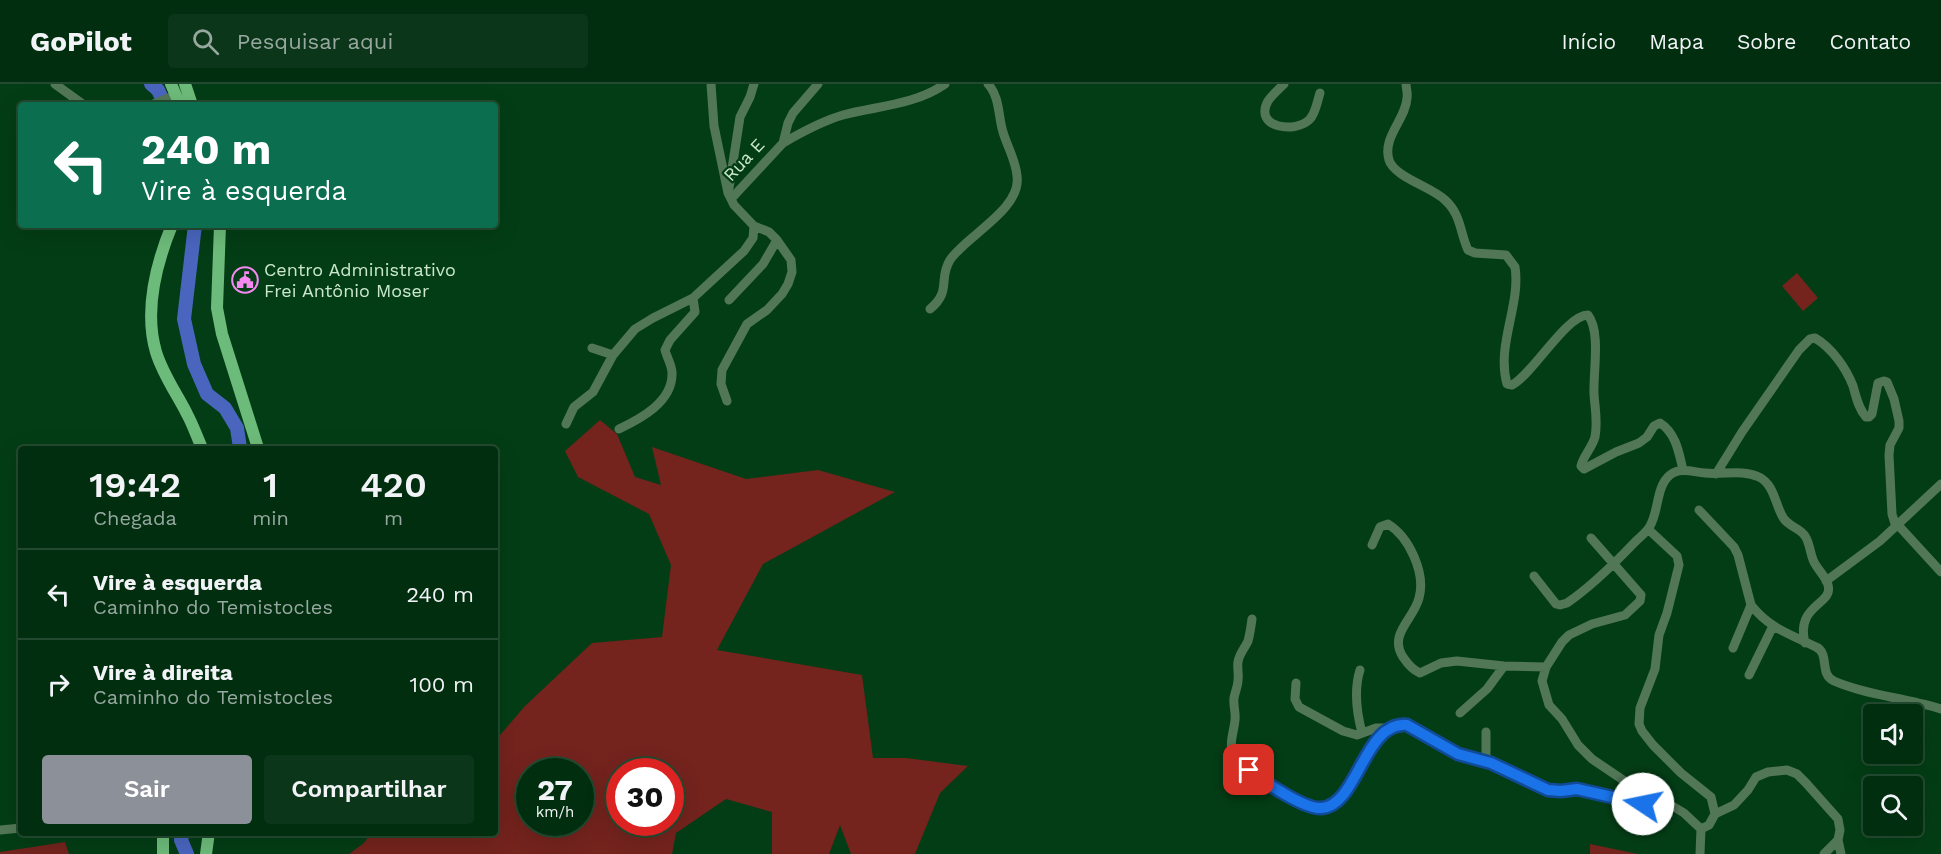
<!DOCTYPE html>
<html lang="pt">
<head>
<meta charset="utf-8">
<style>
	:root { --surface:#022e10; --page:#0c3619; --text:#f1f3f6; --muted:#96a89f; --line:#234a30; --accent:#8c9099 }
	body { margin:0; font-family:"Work Sans",sans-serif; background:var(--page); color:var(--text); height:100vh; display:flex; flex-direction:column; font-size:22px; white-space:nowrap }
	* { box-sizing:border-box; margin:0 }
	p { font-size:20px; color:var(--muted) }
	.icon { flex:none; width:33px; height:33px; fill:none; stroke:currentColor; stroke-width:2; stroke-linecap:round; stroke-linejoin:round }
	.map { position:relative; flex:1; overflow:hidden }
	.details { position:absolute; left:18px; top:362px; width:480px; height:390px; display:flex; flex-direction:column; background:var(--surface); border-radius:6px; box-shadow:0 6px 24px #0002,0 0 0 2px var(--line) }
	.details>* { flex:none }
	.guide { position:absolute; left:18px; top:18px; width:480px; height:126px; border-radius:6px; box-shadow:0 6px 24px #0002,0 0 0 2px var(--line); background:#0b6e4f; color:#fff; overflow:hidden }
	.buttons { position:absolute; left:1863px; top:620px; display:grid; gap:12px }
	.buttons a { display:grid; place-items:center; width:60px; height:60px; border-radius:6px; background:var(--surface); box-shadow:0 6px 24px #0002,0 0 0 2px var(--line); font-size:30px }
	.speed { position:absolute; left:516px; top:674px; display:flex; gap:12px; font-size:30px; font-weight:700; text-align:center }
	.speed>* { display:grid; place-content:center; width:78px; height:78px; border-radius:50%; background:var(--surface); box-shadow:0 6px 24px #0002,0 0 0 2px var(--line); line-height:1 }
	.speed small { font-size:15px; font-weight:400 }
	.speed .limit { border:9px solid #d22; background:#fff; color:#111 }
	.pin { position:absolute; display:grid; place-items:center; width:51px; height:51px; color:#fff; margin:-26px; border-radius:12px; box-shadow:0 3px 9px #0006 }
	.me { position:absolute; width:66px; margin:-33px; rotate:281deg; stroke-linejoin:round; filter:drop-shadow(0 0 4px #0008) }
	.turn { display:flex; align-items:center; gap:21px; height:126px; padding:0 24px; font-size:27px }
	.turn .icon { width:78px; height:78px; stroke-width:2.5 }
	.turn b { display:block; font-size:42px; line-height:51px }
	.eta { display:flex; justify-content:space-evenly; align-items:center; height:102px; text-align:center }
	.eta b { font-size:36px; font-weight:600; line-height:42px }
	.cta { display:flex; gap:12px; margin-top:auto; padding:12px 24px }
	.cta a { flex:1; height:69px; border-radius:6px; background:var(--accent); color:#fff; font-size:24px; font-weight:600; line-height:69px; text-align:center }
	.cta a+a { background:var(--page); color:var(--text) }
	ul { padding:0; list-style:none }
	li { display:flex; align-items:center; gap:18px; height:90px; padding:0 24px; border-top:2px solid var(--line) }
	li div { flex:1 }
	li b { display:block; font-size:22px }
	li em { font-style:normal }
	header { display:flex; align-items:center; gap:36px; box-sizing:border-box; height:84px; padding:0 30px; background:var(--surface); border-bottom:2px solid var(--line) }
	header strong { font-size:28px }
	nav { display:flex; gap:33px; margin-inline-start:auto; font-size:21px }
	.search { width:420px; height:54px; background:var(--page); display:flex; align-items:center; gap:15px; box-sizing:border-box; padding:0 21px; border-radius:6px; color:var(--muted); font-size:22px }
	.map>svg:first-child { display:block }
	.green { fill:#74231d; fill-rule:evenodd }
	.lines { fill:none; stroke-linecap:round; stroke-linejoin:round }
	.river { stroke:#4965be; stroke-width:14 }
	.minor { stroke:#527757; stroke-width:9 }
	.major { stroke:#6dbb7a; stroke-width:12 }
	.route-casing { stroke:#114b97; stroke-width:15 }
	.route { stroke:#1a73e8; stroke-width:10 }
	.labels { text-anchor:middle; stroke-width:4.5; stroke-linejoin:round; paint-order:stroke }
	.street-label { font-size:18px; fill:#cbe7ce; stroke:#033d15 }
	.poi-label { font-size:18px; fill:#cbe7ce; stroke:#033d15; text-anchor:start }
</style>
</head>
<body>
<header>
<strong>GoPilot</strong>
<div class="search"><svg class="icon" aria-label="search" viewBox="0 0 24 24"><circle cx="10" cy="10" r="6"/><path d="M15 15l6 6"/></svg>Pesquisar aqui</div>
<nav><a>Início</a><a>Mapa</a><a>Sobre</a><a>Contato</a></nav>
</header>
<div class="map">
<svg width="1941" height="770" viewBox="0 0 1941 770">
	<rect width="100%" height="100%" fill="#033d15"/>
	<!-- green -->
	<path class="green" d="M1797 189 1818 214 1803 227 1782 202Z
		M600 336 617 350 635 393 661 401 652 363 746 395 818 386 895 408 763 480 717 566 862 591 873 674H906L968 682 940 709 915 770H851L840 741 829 770H772V728L726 715 676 749 672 770H349L364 759 371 749 495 748V657L525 622 592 559 662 553 671 481 649 430 578 393 565 367ZM530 687H580V738H530ZM620 687H670V738H620Z
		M65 758 69 770H0V768Z
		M1590 760 1638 770H1590Z"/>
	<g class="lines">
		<!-- river -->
		<path class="river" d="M151 0 158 6 165 21
			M195 141 184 235 194 280 207 310 225 324 237 344 240 364
			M183 748 181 756 187 770"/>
		<!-- minor -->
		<path class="minor" d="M55 0 84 21
			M1284 0C1279 5 1272 11 1268 17 1253 44 1296 50 1310 35 1316 28 1317 18 1320 9
			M1406 0C1406 4 1408 9 1407 14 1406 35 1382 53 1389 76 1394 93 1432 103 1445 116 1461 130 1460 149 1468 166L1475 169 1506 171 1515 183C1521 221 1496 261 1507 300L1512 301C1533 290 1566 231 1588 231 1601 248 1593 288 1594 310 1595 325 1598 338 1595 353 1592 364 1583 372 1581 382L1584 385 1616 368 1639 359 1647 353 1654 342 1660 339C1676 349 1679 369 1683 386
			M151 21 176 11
			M783 59C802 48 822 37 843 31 877 22 915 21 945 0
			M729 104 740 33 750 13 754 0
			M731 115 783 59 788 39 793 29 818 0
			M729 216 763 180 777 156 769 148 754 142
			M930 225C952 207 938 195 950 176 966 152 1022 125 1017 92 1016 77 1007 62 1003 48 998 32 1000 13 988 0
			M592 264 613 271
			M727 317 721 300 722 286 747 240 767 226 782 210 788 200 792 188 791 176 777 156
			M566 340 574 323 593 308 613 271 635 245 653 234 693 214 744 167 753 154 754 142 734 121 728 109 714 42 711 0
			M619 345C640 335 673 318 672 289 672 281 667 274 665 266L670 256 695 228 693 214
			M1716 390 1742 348 1799 266 1810 255 1815 254C1832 264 1846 284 1853 302 1856 312 1858 324 1866 333H1869L1872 330 1878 299 1884 297 1887 298 1894 315 1899 337V344L1890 361 1889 371 1892 430 1896 443
			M1699 426 1734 463 1738 471 1751 521 1733 564
			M1898 441 1941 488
			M1648 445 1677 472 1679 481 1667 529 1659 551 1655 585 1640 624 1639 640 1642 647 1653 661 1681 689 1711 713 1715 730 1709 741 1701 745
			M1372 461 1380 443 1388 440C1409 453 1426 489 1419 514 1414 535 1388 550 1403 573 1407 579 1413 586 1420 589L1441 579 1457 577 1504 582 1546 583 1562 558 1569 551 1592 540 1625 531 1640 517 1641 511 1591 454
			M1534 492 1556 520 1560 521 1567 519C1592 502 1614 480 1635 458 1640 453 1647 448 1650 442 1659 427 1656 402 1670 391 1680 383 1693 388 1705 389 1723 391 1742 385 1759 393 1775 401 1775 422 1784 435 1790 443 1800 444 1805 452 1810 459 1810 470 1814 478 1818 486 1826 493 1828 501 1834 521 1795 520 1805 559
			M1826 497 1880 457 1941 400
			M1751 521C1770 545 1790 550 1816 563 1830 569 1819 591 1834 597 1859 608 1888 612 1914 618 1923 620 1933 622 1941 625
			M1252 535C1251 542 1250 550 1248 557 1245 564 1239 570 1238 578 1237 584 1239 590 1238 596 1238 602 1235 608 1234 614 1233 621 1236 629 1235 636 1234 648 1228 660 1234 672 1238 681 1268 700 1277 705 1289 712 1309 727 1323 724 1359 718 1365 637 1407 641L1458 670 1491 679 1548 706 1561 707 1582 706 1621 716 1674 723 1684 729 1701 745
			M1546 583 1542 597 1549 621 1562 635 1578 661 1592 675 1629 700 1654 721
			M1360 586C1354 605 1357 630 1362 649
			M1749 591 1773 542
			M1296 599 1295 615 1299 623 1343 647 1357 651 1376 644H1390
			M1460 629 1487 605 1504 582
			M1486 677V648
			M1715 730 1734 721 1748 706 1756 693 1768 688 1787 686 1797 690 1806 699 1838 735 1840 746 1838 756 1841 770
			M0 746 21 744
			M1700 770 1701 745
			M1824 770 1838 756"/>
		<!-- major -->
		<path class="major" d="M171 0 180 21
			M185 0 192 21
			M172 141C156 180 144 227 156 268 163 291 177 310 187 330 193 341 197 353 202 364
			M220 141 217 224 222 250 258 364
			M163 748V770
			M206 770 209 748"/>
	</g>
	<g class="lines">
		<!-- route casing -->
		<g class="route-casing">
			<path id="route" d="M1249 686C1263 697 1305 726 1322 724 1358 721 1364 637 1407 641L1458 670 1491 679 1548 706 1561 707 1577 705 1643 720"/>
		</g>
		<!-- route -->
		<use href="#route" class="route"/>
	</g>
	<!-- icons -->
	<defs>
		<g id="civic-ring" transform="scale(1.35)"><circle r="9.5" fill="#033d15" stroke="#f489f1" stroke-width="1.5"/><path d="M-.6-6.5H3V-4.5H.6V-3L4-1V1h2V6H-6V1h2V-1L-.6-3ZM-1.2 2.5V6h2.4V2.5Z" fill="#f489f1"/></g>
	</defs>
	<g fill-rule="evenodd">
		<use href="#civic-ring" x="245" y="196"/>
	</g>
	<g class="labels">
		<!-- street labels -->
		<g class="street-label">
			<text transform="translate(744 76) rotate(-47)" y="6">Rua E</text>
		</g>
		<!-- poi labels -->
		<g class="poi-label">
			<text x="264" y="192">Centro Administrativo<tspan x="264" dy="21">Frei Antônio Moser</tspan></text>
		</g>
	</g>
</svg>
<div class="buttons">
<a><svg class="icon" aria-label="sound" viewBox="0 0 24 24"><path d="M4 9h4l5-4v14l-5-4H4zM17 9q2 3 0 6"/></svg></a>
<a><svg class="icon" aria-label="search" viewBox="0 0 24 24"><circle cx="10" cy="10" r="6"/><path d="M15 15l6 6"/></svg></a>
</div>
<div class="speed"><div>27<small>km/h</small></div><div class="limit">30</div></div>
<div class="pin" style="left:1249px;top:686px;background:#d93025"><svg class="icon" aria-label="arrive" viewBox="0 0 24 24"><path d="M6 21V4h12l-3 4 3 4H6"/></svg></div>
<svg class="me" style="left:1643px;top:720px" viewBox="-20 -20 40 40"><circle r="19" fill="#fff"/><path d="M0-13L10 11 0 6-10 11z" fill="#1a73e8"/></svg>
<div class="guide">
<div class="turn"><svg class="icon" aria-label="left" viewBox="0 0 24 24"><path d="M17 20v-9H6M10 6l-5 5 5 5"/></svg><div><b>240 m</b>Vire à esquerda</div></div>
</div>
<section class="details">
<div class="eta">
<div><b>19:42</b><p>Chegada</p></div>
<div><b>1</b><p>min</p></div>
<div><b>420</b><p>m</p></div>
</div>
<ul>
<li><svg class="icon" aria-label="left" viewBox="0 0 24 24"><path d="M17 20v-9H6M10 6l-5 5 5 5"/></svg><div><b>Vire à esquerda</b><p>Caminho do Temistocles</p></div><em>240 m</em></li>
<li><svg class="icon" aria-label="right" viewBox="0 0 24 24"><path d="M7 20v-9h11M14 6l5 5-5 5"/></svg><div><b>Vire à direita</b><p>Caminho do Temistocles</p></div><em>100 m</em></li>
</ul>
<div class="cta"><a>Sair</a><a>Compartilhar</a></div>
</section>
</div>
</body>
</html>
